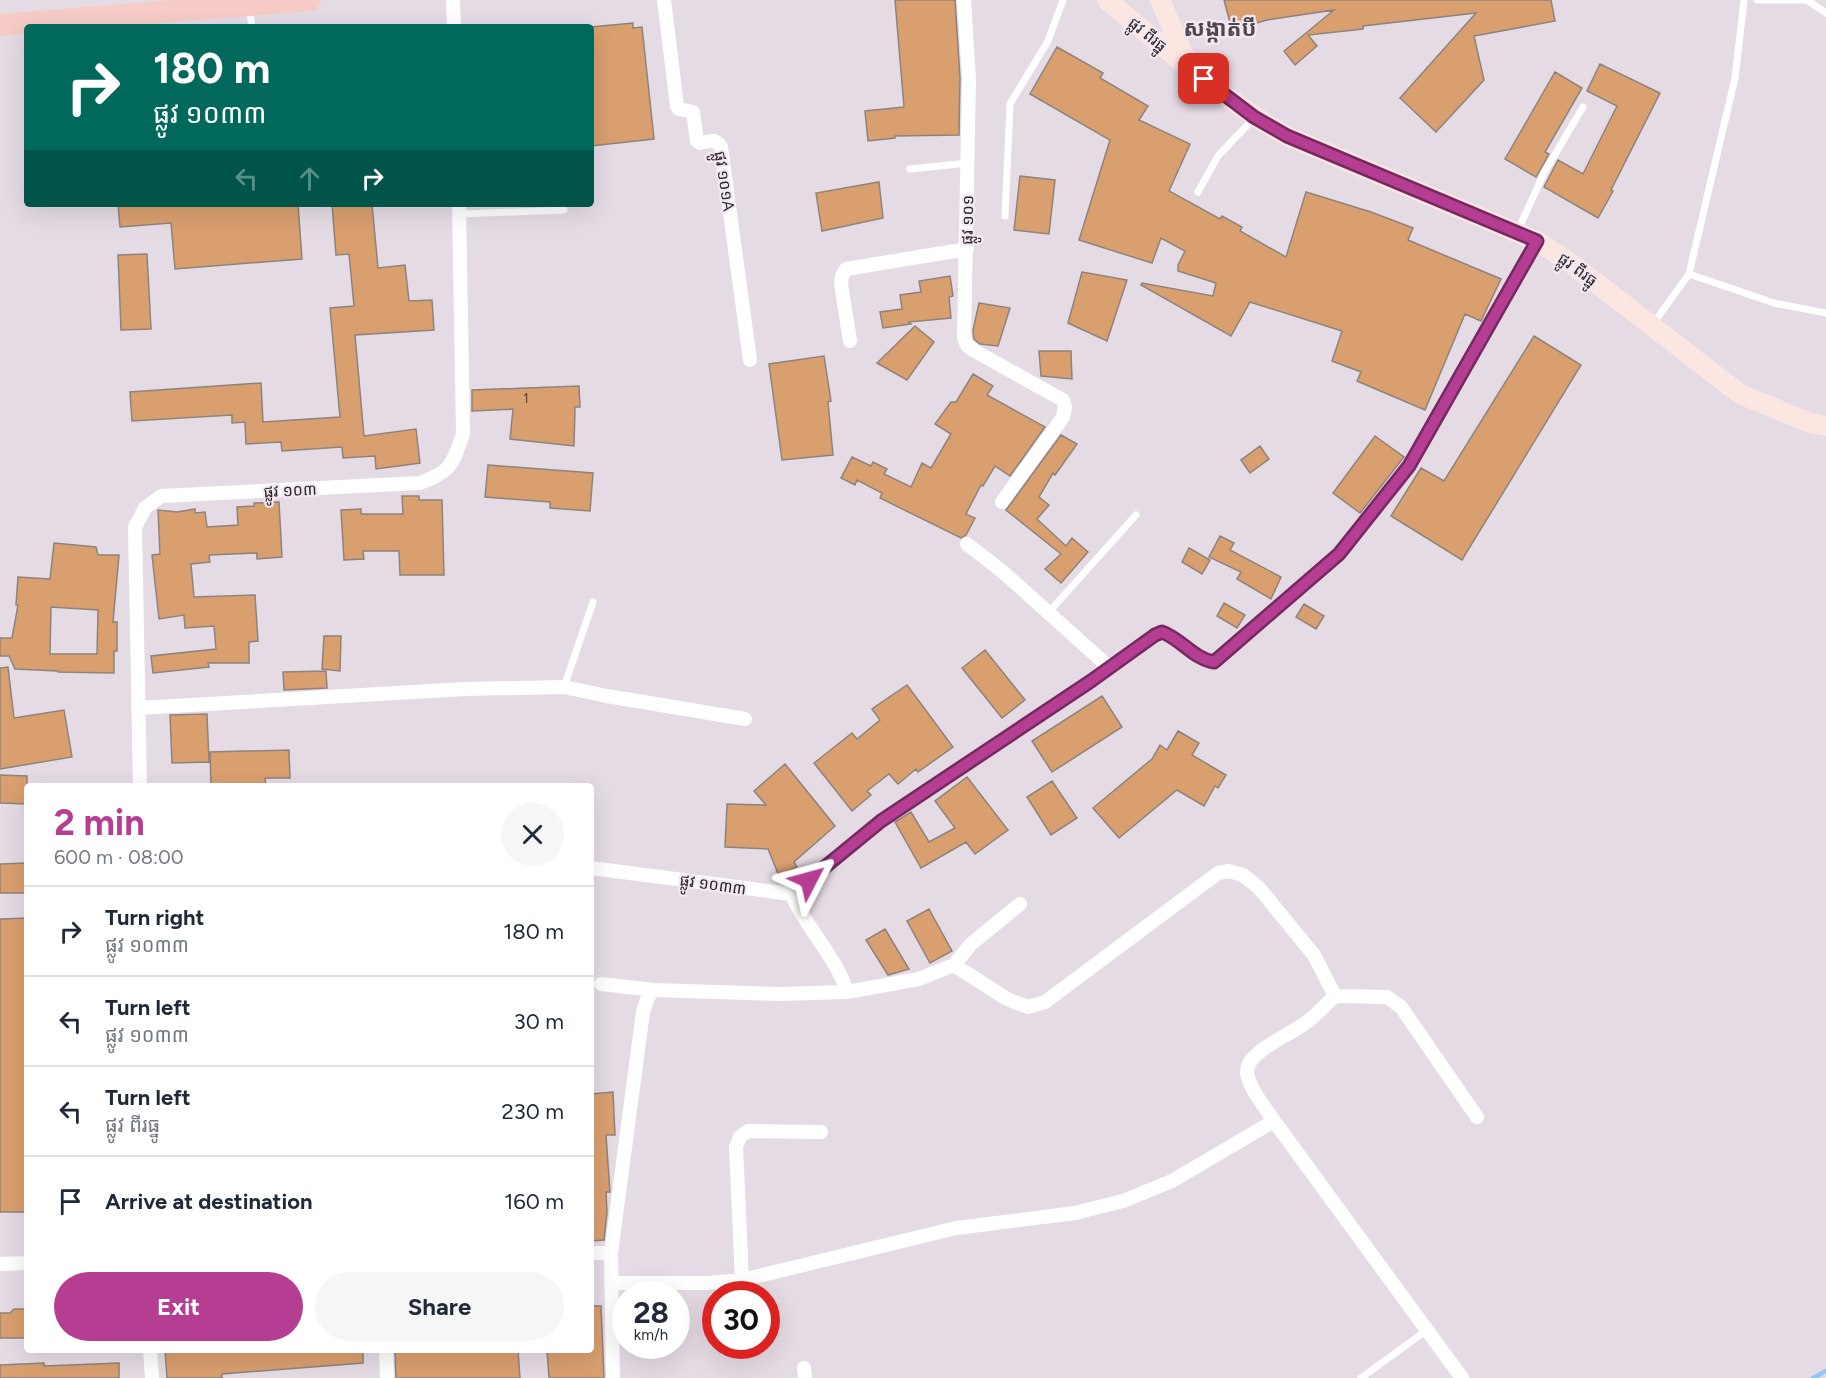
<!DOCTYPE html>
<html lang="en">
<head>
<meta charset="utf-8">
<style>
	:root { --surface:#fff; --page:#f6f6f7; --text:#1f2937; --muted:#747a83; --line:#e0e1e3; --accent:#b53e93 }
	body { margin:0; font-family:Figtree,"Noto Sans Khmer",sans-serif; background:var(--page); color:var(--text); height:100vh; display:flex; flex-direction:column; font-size:22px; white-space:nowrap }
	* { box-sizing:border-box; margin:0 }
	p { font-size:20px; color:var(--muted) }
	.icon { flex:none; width:33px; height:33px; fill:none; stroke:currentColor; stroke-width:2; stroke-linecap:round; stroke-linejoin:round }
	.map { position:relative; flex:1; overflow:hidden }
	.panel { position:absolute; left:24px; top:783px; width:570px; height:570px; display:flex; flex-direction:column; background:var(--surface); border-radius:6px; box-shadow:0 6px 24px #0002 }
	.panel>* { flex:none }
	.banner { position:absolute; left:24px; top:24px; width:570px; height:183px; border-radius:6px; box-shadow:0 6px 24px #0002; background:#00695c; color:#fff; overflow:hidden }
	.speed { position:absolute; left:612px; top:1281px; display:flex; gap:12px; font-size:30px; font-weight:700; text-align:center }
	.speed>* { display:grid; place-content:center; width:78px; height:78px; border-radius:50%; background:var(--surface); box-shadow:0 6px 24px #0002; line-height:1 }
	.speed small { font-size:15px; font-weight:400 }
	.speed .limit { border:9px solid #d22; background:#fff; color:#111 }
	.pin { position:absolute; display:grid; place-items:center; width:51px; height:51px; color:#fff; margin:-26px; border-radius:12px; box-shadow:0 3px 9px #0006 }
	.me { position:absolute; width:66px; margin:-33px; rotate:51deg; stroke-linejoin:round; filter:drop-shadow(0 0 4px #0008) }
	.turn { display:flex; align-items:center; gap:21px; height:126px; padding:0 30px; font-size:27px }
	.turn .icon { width:78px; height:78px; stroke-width:2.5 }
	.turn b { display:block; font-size:42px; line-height:51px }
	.lanes { display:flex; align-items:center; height:57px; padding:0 30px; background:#0003; justify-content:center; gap:30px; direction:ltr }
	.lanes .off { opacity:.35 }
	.round { display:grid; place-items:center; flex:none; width:63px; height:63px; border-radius:32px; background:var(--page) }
	.overview { display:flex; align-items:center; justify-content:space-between; height:102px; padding:0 30px }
	h1 { font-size:36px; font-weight:700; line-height:45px; color:var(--accent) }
	.action { display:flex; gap:12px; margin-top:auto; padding:12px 30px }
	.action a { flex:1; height:69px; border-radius:36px; background:var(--accent); color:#fff; font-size:24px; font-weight:700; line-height:69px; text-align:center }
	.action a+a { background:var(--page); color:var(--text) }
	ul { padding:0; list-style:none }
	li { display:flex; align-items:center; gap:18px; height:90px; padding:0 30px; border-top:2px solid var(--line) }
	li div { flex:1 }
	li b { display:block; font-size:22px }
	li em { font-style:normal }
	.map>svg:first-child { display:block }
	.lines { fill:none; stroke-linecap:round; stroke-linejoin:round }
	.stream { stroke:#8fc6fb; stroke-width:4.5 }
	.building { fill:#da9f6f; stroke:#8e837c; stroke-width:1.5; fill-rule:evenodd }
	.lane { stroke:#fff; stroke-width:7 }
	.street { stroke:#fff; stroke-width:14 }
	.secondary { stroke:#fbe6e2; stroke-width:20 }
	.primary { stroke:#f7ccc6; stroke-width:22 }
	.route-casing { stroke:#762860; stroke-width:15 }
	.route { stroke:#b53e93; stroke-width:10 }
	.labels { text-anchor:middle; stroke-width:4.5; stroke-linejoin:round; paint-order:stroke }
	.number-label { font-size:14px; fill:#57453c }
	.street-label { font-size:16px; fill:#2b272b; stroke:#f3e9f2 }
	.district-label { font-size:22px; font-weight:bold; fill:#4f474f; stroke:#f3e9f2 }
</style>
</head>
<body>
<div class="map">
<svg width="1826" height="1378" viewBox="0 0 1826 1378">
	<rect width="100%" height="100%" fill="#e5dbe5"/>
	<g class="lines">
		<!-- stream -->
		<path class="stream" d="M1813 1378 1826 1371"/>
	</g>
	<!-- building -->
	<path class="building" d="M895 0H955L960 78 959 135 895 136V138L868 141 865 111 904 107Z
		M1224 0H1551L1555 21 1474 36 1484 80 1436 132 1400 98 1476 13 1363 26V29L1308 35 1317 46 1295 65 1284 51 1334 10 1267 20 1232 30Z
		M633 23V28L642 27 654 139 591 146V27Z
		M1057 47 1103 73 1100 78 1148 106 1139 120 1190 144 1169 191 1220 219 1222 216 1242 227 1240 231 1286 257 1306 192 1371 212 1413 228 1408 240 1501 279 1481 321 1465 314 1425 410 1357 381 1361 372 1332 361 1342 331 1250 302 1231 336 1141 285 1142 283 1213 296 1216 283 1178 271V265L1185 251 1161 238 1152 263 1079 240 1110 140 1030 94Z
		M1600 64 1660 93 1611 190 1613 191 1598 218 1544 187 1558 160 1583 174 1617 106 1587 91Z
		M1555 72 1582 88 1545 152 1549 154 1536 177 1505 159Z
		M1020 176 1055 180 1049 234 1014 230Z
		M879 182 883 218 822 231 816 193Z
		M118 204H298L302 259 175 269 171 223 120 227Z
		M332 204H372L378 268 405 265 409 301 432 300 434 330 355 335 364 436 416 429 420 463 376 469 375 456 343 458 342 447 282 451 281 442 246 444 245 422 232 423V415L132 421 130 392 261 383 263 422 340 417 330 308 354 306 349 254 336 255Z
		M147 254 151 329 121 330 118 255Z
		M1082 272 1127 280 1107 341 1068 323Z
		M950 276 953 296 949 297 951 318 909 322 911 324 883 328 880 312 902 309 900 295 921 292 919 281Z
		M979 303 1010 308 998 346 980 344 974 339 973 330Z
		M915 326 934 342 907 380 877 363Z
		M1534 336 1581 365 1462 560 1391 516 1421 468 1444 481Z
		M1039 351H1071L1072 379 1041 376Z
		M824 356 831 401 828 402 833 455 782 460 769 364Z
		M973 374 993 386 987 395 1045 427 1010 476 995 466 983 486 981 485 966 514 975 518 966 535 961 538 880 498 882 493 857 480 855 485 841 478 852 457 871 466 873 462 887 469 884 474 911 487 922 463 931 468 951 434 935 424 951 402H956Z
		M579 386 580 407H575L574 446 510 439 513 409 472 411V390Z
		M1061 435 1077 444 1055 475 1053 473 1039 497 1049 505 1037 519 1066 546 1072 538 1088 552 1061 583 1045 569 1061 554 1006 510Z
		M1375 436 1404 457 1360 513 1333 493Z
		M1260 446 1269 459 1250 473 1241 460Z
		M488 465 593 473 590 511 550 508V502L485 497Z
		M402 496H419V500H442L444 575H400L399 551H363L364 559 344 560 341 510 361 509V514H403Z
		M279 502 282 557 257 559V553L209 555 210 562 191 564 194 597 255 595 258 641 249 642V663H208L209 667 153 673 151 656 216 649 214 626 185 628 184 615 159 619 152 555 160 554 158 510 177 512 195 509V513L205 512 207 527 238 525 237 507 254 506V503Z
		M1220 536 1234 543 1230 550 1281 577 1271 599 1237 579 1241 572 1209 557Z
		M54 543 96 547 98 555H119L113 622H117V651H114V673L58 672V671L15 669 9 656H0V638H12L18 605H16L18 577 50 579ZM51 607 98 610 97 654H50Z
		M1189 548 1210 560 1202 574 1182 562Z
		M1224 603 1245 615 1237 628 1217 616Z
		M1304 604 1324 616 1316 629 1296 617Z
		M324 636H341L340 671 322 669Z
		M985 650 1025 700 1002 718 962 668Z
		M8 667 14 718 64 710 72 757 0 769V668Z
		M326 671 327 688 284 690 283 672Z
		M907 685 953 747 918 772 916 769 898 784 889 774 867 791 871 795 852 811 814 763 852 733 857 739 880 720 872 709Z
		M1102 696 1122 727 1052 772 1032 741Z
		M207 714 209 762 172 763 170 715Z
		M1178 731 1199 743 1192 755 1226 775 1218 788 1215 786 1204 806 1177 790 1119 838 1093 808 1152 759 1160 745 1167 750Z
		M289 750 290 778H265L266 786H211L210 752Z
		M785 764 835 826 794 862 797 867 779 876 768 849 725 847 727 804 766 805 754 791Z
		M0 775 27 776V804L0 803Z
		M967 777 1008 830 975 854 966 842 921 868 895 822 911 812 929 842 955 828 935 801Z
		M1052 781 1077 818 1051 835 1027 797Z
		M27 863V893H0V864Z
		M929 909 952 951 930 963 907 921Z
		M27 918V1212H0V919Z
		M885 929 909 969 888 975 866 940Z
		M613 1092 615 1135H606L610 1192H606L607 1212 604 1240 591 1241V1094Z
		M591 1306H601L604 1378H549L547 1350H591Z
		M14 1309H27V1338H0V1313H10Z
		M165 1350H363V1363L222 1374V1378H167Z
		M395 1350H518L520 1378H396Z
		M44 1363V1366L119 1363V1378H0V1365Z"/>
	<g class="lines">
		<!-- lane -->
		<path class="lane" d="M1757 0H1807L1826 13
			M249 8 252 27
			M910 169 968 163
			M1198 192 1218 156 1254 118
			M460 214 564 210
			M1005 216 1010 104 1048 41 1063 0
			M1518 230 1544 173 1583 107
			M1689 274 1774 303 1826 313
			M1653 324 1689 274 1735 78 1744 0
			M1049 612 1136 515
			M564 687 593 602
			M1361 1378 1427 1330"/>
		<!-- street -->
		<path class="street" d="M453 0 454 27
			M664 0 677 106 679 109 693 112 697 141 700 143C709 141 716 138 721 147L750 360
			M964 0 969 78 964 338 967 345 973 350 1063 400 1065 407 1063 417 1002 502
			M850 341 841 284 842 276 846 269 967 249
			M967 544 1003 572 1110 668
			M138 708 465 689 564 687 607 696 745 719
			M140 786 135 527 145 508 161 496 420 483C452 471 452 465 463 434L459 204
			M591 868 791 894 881 821 1110 668 1155 635 1162 632C1181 639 1194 659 1214 662L1339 554 1409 466 1537 241
			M791 894C806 927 838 960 847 992
			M954 965 1007 999 1028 1007 1045 1002 1218 873 1229 871 1243 875 1259 888 1314 955 1335 996
			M601 984 654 990 779 994 847 992 919 979 954 965 971 944 1020 904
			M591 1253H611
			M0 1264 27 1263
			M742 1280 736 1147 740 1137 748 1131 821 1132
			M611 1283H707L742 1280 956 1228 1075 1213 1123 1201 1172 1181 1274 1121
			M150 1350 152 1378
			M386 1350 387 1378
			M804 1368 805 1378
			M613 1378 611 1253 643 1012 648 997 654 990
			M1462 1378 1274 1121C1265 1107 1250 1090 1247 1073 1245 1052 1290 1035 1304 1024 1315 1017 1325 1005 1335 996L1387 997 1401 1007 1477 1117"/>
		<!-- secondary -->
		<path class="secondary" d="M1107 0C1165 48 1222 99 1287 136L1537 241 1573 265 1740 394 1810 423 1826 426
			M1160 0 1187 62"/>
		<!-- primary -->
		<path class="primary" d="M0 25 310 0"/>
	</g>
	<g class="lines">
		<!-- route casing -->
		<g class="route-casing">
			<path id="route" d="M809 880 881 821 1091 681 1155 635 1162 632C1181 639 1194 659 1214 662L1339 554 1409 466 1537 241 1287 136 1254 117 1204 79"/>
		</g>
		<!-- route -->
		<use href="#route" class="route"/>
	</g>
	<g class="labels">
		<!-- number labels -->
		<g class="number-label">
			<text x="526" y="403">1</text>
		</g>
		<!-- street labels -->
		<g class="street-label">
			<text transform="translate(1148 34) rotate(39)" y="6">ផ្លូវ ពីរធ្នូ</text>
			<text transform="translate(725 181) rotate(81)" y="6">ផ្លូវ ១០១A</text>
			<text transform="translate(967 220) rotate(-89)" y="6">ផ្លូវ ១០១</text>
			<text transform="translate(1578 269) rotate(36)" y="6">ផ្លូវ ពីរធ្នូ</text>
			<text transform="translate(290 490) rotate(-3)" y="6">ផ្លូវ ១០៣</text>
			<text transform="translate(713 884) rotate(8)" y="6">ផ្លូវ ១០៣៣</text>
		</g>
		<!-- district labels -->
		<g class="district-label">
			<text x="1220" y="36">សង្កាត់បី</text>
		</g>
	</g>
</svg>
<div class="speed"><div>28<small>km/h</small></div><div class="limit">30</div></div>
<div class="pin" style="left:1204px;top:79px;background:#d93025"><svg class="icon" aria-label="arrive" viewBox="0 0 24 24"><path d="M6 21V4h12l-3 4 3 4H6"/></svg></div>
<svg class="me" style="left:809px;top:880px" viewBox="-20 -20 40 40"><path d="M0-17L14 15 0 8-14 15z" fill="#b53e93" stroke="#fff" stroke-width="4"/></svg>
<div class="banner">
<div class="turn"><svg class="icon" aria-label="right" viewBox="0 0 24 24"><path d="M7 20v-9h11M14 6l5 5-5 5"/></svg><div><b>180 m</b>ផ្លូវ ១០៣៣</div></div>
<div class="lanes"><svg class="icon off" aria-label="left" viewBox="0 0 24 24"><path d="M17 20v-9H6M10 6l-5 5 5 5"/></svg><svg class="icon off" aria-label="ahead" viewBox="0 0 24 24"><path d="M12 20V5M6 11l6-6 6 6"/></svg><svg class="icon" aria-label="right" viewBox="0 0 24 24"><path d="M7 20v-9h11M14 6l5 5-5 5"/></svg></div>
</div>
<section class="panel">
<div class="overview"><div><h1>2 min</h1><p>600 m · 08:00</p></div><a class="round"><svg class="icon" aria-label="close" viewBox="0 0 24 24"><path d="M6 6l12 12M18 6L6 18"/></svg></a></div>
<ul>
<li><svg class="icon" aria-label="right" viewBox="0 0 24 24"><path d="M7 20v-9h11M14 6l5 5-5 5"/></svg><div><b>Turn right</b><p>ផ្លូវ ១០៣៣</p></div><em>180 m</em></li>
<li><svg class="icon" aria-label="left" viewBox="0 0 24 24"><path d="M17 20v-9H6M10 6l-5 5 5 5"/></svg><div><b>Turn left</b><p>ផ្លូវ ១០៣៣</p></div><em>30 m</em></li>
<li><svg class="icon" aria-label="left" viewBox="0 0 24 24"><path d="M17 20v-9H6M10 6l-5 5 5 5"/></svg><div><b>Turn left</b><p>ផ្លូវ ពីរធ្នូ</p></div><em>230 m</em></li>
<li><svg class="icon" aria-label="arrive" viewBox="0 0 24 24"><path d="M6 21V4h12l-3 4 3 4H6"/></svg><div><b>Arrive at destination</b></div><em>160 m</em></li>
</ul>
<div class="action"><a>Exit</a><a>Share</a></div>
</section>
</div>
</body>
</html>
